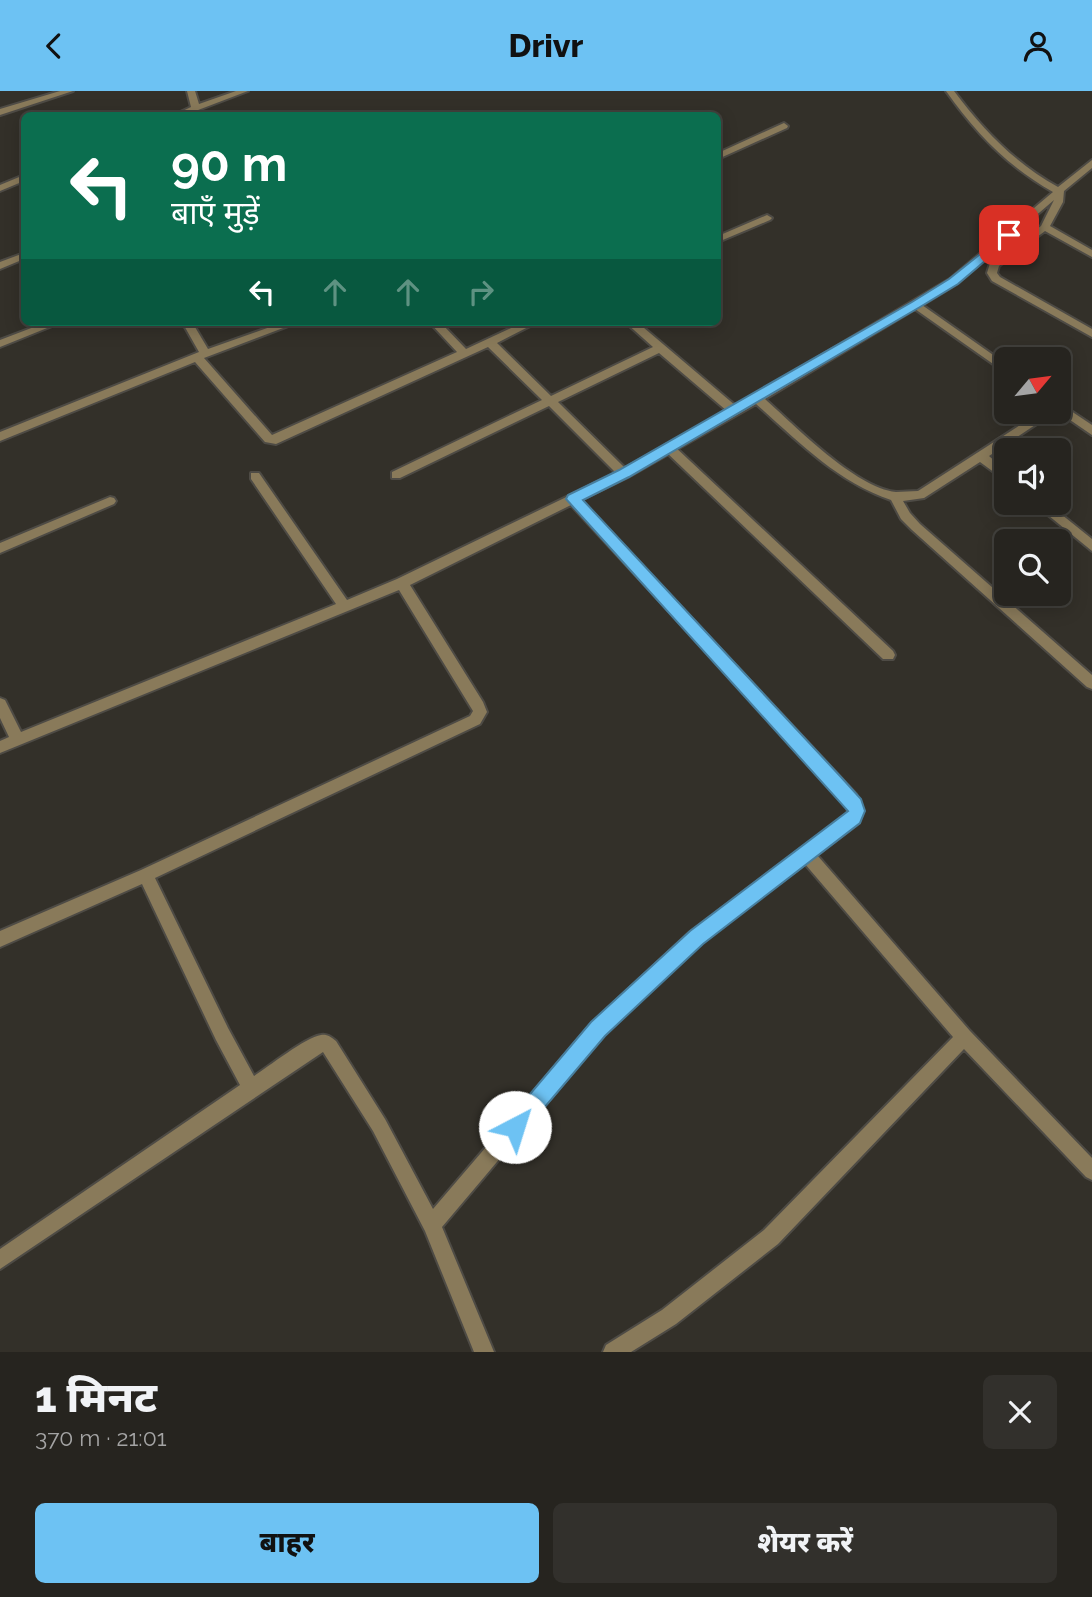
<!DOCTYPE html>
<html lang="hi">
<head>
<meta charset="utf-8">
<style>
	:root { --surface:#26241f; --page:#32302c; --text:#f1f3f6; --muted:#a4a4a4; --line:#42413d; --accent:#6dc2f3 }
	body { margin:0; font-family:Raleway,"Noto Sans Devanagari",sans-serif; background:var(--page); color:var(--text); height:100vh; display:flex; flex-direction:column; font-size:26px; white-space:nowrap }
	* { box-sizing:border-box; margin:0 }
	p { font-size:23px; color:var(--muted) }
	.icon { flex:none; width:38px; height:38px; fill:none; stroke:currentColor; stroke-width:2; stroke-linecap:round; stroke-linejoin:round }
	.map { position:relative; height:1261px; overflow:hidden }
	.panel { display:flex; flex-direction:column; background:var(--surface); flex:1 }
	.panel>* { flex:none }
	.hud { position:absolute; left:21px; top:21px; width:700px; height:214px; border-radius:10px; box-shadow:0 4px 18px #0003,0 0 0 2px var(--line); background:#0b6e4f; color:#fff; overflow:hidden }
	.needle { width:46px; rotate:61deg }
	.buttons { position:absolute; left:994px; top:256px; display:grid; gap:14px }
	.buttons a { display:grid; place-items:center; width:77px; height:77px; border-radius:10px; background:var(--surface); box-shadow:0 4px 18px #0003,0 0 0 2px var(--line); font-size:35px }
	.pin { position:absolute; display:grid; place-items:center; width:60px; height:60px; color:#fff; margin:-30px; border-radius:14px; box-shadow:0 4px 10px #0006 }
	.me { position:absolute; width:77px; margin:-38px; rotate:40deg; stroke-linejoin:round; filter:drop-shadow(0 0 5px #0008) }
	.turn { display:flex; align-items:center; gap:24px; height:147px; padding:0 35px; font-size:32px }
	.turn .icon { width:91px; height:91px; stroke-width:2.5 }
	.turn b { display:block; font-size:49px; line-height:60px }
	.lanes { display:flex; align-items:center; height:66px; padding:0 35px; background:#0003; justify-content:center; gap:35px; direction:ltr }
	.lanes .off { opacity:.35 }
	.round { display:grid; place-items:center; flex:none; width:74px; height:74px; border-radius:10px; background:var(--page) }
	.head { display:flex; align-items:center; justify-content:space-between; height:119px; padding:0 35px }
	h1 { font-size:42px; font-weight:800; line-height:52px }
	.button { display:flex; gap:14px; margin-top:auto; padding:14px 35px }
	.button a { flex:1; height:80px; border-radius:10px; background:var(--accent); color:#111; font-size:28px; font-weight:800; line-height:80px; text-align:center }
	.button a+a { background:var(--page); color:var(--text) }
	header { display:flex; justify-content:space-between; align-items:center; height:91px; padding:0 35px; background:var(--accent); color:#111; font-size:32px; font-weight:800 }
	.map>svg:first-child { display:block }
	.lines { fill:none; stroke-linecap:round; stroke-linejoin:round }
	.service-casing { stroke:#4e4b45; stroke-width:4 }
	.minor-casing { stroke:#4e4b45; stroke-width:4 }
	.service { fill:#897a5a; fill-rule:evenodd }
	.minor { fill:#897a5a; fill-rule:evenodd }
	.route { fill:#6dc2f3; stroke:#477e9e; stroke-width:2 }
</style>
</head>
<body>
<header><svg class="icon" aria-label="back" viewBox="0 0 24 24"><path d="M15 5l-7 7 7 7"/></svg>Drivr<svg class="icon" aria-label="person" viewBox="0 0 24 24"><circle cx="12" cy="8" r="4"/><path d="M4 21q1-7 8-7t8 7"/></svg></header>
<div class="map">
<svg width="1092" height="1261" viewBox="0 0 1092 1261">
	<rect width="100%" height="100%" fill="#333029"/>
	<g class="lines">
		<!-- service casing -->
		<g class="service-casing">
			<path id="service" d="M669 353 673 354 893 560 895 564 893 568H883L665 360V354Z"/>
		</g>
		<!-- minor casing -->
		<g class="minor-casing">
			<path id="minor" d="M60 0H73L0 24V18Z
				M187 0H195L199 13 236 0H248L185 24H174L191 16Z
				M946 0H954C984 40 1015 72 1058 96L1092 69V77L1064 100 1063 111 1050 135 1092 159V166L1045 140 999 175 997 182 1000 186 1092 238V246L992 190 987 182 990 172 1041 135 1054 109 958 192 922 214 1006 273V282L915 218 765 308C795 335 856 397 896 401 903 401 911 400 918 400L1042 320H1056L989 365 1006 380V390L980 371 924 407 903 410 910 422 920 433 1092 584V598L1087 596 912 439 901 428 891 409C837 391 798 350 756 313L628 386 581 409 856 703 862 717 859 732 817 764 970 940 1092 1067V1089L1086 1086 964 958 778 1153 676 1233 631 1261H603L606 1254 662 1219 764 1139 953 946 805 773 702 851 604 944 442 1136 494 1261H474L425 1140 373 1040 323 961 0 1178V1158L240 994 216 949 142 793 0 856V840L141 779 470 625 473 620 399 499 0 662V650L9 646 0 627V607L5 609 21 641 336 513 251 388V382H259L347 509 397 488 616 382 549 315 400 387H392V381L542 309 488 256 276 353 265 351 195 271 0 350V341L199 261 182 231H192L208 258 284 231H299L204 267 272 344 457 261 429 231H440L466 258 524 231H538L497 252 551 305 653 256 625 231H637L736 315 950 188 1053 101C1007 75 976 42 946 0ZM659 262 727 320 625 377 558 311ZM571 414 842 708 847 715 848 722 690 841 592 932 433 1118 385 1028 336 950C331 946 327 943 321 944 306 946 268 976 254 985L228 937 155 787 480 633 487 621 483 611 410 494Z
				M784 32 788 35 787 37 718 68V62Z
				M24 84V90L0 100V94Z
				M767 124 772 127 770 129 718 151V145Z
				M24 162V168L0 178V171Z
				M47 231H62L0 256V249Z
				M1059 312 1092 334V344L1057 320Z
				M110 406 114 407 116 410 114 413 0 462V452Z
				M1032 411H1046L1092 448V460Z"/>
		</g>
		<!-- service -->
		<use href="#service" class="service"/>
		<!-- minor -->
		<use href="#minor" class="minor"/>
	</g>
	<!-- route -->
	<path class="route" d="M1009 140 1015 144 1013 146 958 193 920 216 629 386 583 409 841 686 861 708 865 720 860 732 703 853 605 945 522 1043 515 1046 508 1043 505 1036 508 1029 591 931 690 840 848 720 566 408 568 404 619 379 912 211 949 188Z"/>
</svg>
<div class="buttons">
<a><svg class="needle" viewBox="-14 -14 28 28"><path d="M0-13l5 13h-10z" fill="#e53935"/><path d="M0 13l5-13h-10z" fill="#a4a4a4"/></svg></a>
<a><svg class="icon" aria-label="sound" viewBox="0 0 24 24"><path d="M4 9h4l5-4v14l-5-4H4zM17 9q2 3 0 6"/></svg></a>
<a><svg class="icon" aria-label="search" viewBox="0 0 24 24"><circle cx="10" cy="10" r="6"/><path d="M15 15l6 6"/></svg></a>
</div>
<div class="pin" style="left:1009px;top:144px;background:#d93025"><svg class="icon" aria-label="arrive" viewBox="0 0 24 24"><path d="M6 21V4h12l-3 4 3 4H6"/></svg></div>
<svg class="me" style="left:515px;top:1036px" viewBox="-20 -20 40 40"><circle r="19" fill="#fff"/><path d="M0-13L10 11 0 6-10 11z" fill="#6dc2f3"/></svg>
<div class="hud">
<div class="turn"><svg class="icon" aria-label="left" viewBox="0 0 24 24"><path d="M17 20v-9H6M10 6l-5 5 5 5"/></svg><div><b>90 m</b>बाएँ मुड़ें</div></div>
<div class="lanes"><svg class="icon" aria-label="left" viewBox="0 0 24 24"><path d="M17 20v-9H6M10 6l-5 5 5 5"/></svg><svg class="icon off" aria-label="ahead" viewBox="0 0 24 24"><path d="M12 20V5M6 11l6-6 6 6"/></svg><svg class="icon off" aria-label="ahead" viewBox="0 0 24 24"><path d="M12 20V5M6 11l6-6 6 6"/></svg><svg class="icon off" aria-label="right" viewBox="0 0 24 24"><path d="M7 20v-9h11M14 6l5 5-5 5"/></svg></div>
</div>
</div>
<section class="panel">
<div class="head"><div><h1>1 मिनट</h1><p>370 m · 21:01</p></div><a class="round"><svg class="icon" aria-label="close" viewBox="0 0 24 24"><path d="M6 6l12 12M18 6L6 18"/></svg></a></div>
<div class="button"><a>बाहर</a><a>शेयर करें</a></div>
</section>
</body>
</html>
